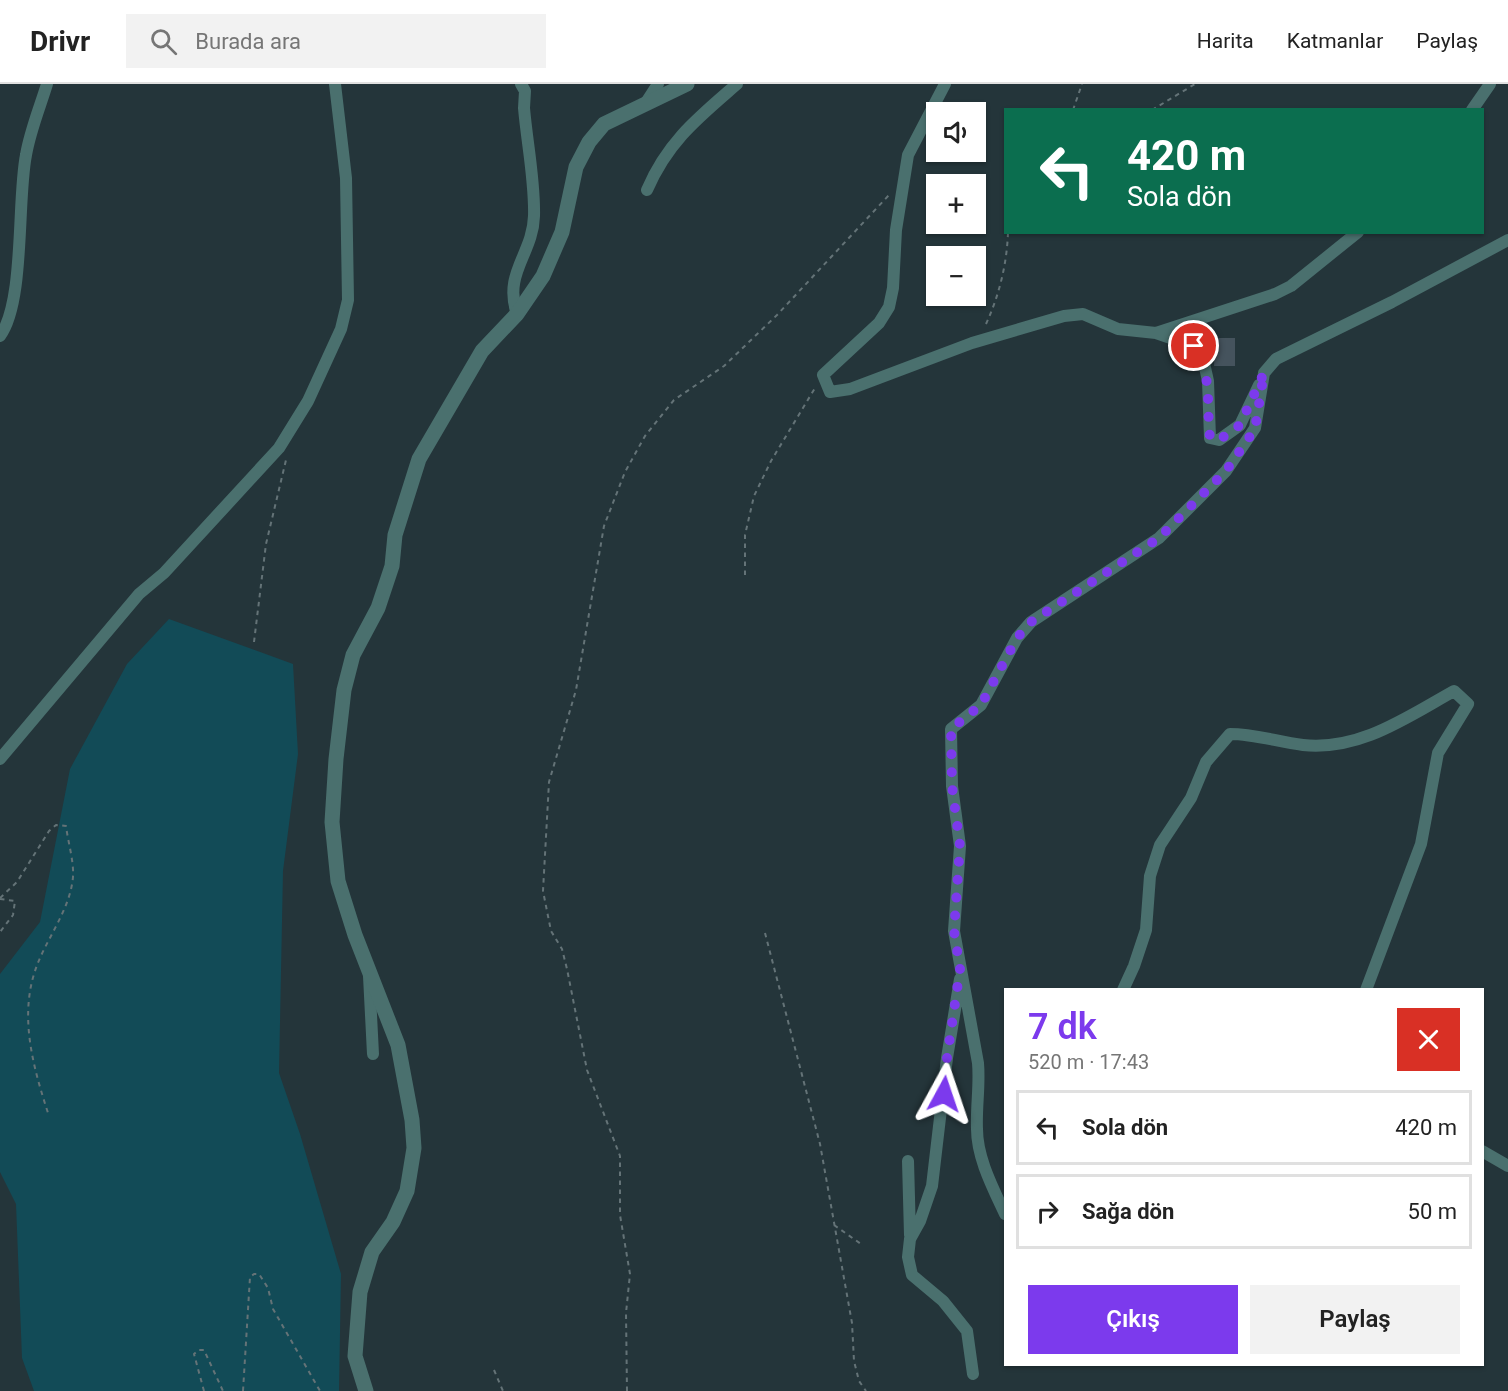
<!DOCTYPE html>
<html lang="tr">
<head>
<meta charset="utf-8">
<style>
	:root { --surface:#fff; --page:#f2f2f2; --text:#222; --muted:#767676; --line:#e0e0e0; --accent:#7c3aed }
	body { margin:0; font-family:Roboto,sans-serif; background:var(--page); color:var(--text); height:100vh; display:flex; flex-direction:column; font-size:22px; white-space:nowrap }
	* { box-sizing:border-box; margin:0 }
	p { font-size:20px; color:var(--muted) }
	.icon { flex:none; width:33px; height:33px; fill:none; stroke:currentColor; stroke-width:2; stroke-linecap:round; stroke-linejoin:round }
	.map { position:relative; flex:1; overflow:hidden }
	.details { position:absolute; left:1004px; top:904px; width:480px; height:378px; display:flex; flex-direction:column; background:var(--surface); border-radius:0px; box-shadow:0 2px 4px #0004 }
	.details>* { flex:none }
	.guide { position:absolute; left:1004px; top:24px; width:480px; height:126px; border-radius:0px; box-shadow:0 2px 4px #0004; background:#0b6e4f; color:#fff; overflow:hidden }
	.fabs { position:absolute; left:926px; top:18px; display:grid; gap:12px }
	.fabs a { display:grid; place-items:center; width:60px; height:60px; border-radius:0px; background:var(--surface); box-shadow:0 2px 4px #0004; font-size:30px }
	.pin { position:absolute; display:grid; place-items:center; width:51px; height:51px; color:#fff; margin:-26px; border:3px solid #fff; border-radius:50%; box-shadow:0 2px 6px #0007 }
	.me { position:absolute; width:66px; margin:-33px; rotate:5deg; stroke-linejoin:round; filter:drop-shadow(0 0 4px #0008) }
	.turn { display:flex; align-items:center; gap:21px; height:126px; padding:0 24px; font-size:27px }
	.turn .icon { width:78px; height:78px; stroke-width:2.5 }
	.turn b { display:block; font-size:42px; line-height:51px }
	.round { display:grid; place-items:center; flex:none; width:63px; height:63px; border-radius:0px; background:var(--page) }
	.summary { display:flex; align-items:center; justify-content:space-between; height:102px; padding:0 24px }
	h1 { font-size:36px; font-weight:600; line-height:45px; color:var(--accent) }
	.action { display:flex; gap:12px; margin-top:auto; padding:12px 24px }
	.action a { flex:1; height:69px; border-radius:0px; background:var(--accent); color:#fff; font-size:24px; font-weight:600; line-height:69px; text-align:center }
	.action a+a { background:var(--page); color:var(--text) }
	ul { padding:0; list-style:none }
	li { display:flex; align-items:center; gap:18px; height:75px; margin:0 12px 9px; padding:0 12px; border:3px solid var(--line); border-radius:0px }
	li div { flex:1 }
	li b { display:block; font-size:22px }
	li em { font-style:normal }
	header { display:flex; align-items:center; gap:36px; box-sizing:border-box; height:84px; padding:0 30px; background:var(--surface); border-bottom:2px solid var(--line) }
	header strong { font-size:28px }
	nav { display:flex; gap:33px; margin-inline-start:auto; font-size:21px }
	.search { width:420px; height:54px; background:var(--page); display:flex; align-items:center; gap:15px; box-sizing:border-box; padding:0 21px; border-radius:0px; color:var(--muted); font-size:22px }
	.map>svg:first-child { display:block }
	.green { fill:#124b57 }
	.building { fill:#45535d }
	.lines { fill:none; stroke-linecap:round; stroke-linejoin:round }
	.path { stroke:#647377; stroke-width:2; stroke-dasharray:4.5 4.5; stroke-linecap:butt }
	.minor { stroke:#4a706e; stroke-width:12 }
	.tertiary { stroke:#4a706e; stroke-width:15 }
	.route { stroke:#7c3aed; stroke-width:10; stroke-dasharray:0 18 }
</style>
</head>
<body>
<header>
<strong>Drivr</strong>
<div class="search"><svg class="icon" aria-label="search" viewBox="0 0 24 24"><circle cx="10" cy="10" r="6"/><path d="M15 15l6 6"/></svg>Burada ara</div>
<nav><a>Harita</a><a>Katmanlar</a><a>Paylaş</a></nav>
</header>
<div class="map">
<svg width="1508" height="1307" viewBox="0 0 1508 1307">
	<rect width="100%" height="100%" fill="#24353a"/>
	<!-- green -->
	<path class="green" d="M169 535 293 580 298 670 283 787 279 989 300 1050 341 1190 339 1307H34L22 1274 16 1120 0 1088V890L40 838 70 685 127 580Z"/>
	<!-- building -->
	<path class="building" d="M1215 254H1235V282H1214Z"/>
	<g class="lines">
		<!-- path -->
		<path class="path" d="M1073 26 1082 0
			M1152 26 1195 0
			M986 240C999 212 1007 180 1008 148
			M745 491V451L754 412 771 377 815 304
			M254 558 266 460 286 376
			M0 814 17 798 49 747 56 741 66 742C68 758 74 777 73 793 70 827 45 856 35 887 19 935 34 986 49 1032
			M0 815 15 817 13 831 0 848
			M765 849 820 1060 852 1239 854 1277 859 1297 866 1307
			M834 1141 861 1160
			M494 1286 503 1307
			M204 1307 194 1270 199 1266H204L223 1307
			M243 1307 250 1193 254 1190H259L268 1204 273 1225 320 1307
			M627 1307 626 1229 630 1190 620 1131V1072L587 986 567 885 562 865 551 847 543 807 549 698 576 606 604 442 625 388 645 352 674 316 724 282 777 231 889 111"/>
		<!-- minor -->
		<path class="minor" d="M945 0 908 71 896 146 893 204 889 223 879 239 823 291 830 308 850 305 972 259 1064 232 1083 230 1118 245 1156 249 1194 262 1204 279 1208 297 1210 354 1219 356 1240 341 1259 301
			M647 17 658 0
			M1472 26 1490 0
			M647 106C668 57 699 33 737 0
			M517 230C503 189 533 170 534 132 535 97 527 59 524 24L525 7 521 0
			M1156 249 1275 210 1291 202 1358 148
			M0 252C25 218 17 116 26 71 30 47 40 23 47 0
			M0 675 139 510 164 489 279 364 308 317 341 245 348 216 346 94 335 0
			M369 892 373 970
			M960 895 947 974 932 1102 920 1137 910 1155 908 1173 912 1191 943 1217 967 1247 973 1290
			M1123 906 1134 882 1146 846 1150 792 1160 761 1191 714 1206 678 1230 650C1255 650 1278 658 1303 661 1360 667 1407 633 1454 607L1468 620 1438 669 1421 760 1366 906
			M1482 1067 1508 1082
			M908 1077 910 1151
			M1005 1130C993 1104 977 1074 977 1045 976 1023 980 1001 978 979L954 847 960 762 952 702 951 645 981 621 1017 554 1031 538 1159 454 1226 387 1255 344 1264 289 1276 275 1392 218 1508 156"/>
		<!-- tertiary -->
		<path class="tertiary" d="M366 1307 355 1272 360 1208 372 1168 393 1138 407 1107 414 1064 412 1036 398 961 355 851 338 797 332 738 336 675 344 606 353 571 378 524 392 482 395 451 419 375 482 267 517 230 543 192 562 148 576 83 589 58 604 40 687 0"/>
	</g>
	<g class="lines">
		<!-- route -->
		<path class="route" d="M944 1010 947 974 960 885 954 847 960 762 952 702 951 645 981 621 1017 554 1031 538 1159 454 1226 387 1255 345 1264 289 1240 341 1219 356 1210 354C1206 320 1213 293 1194 262"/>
	</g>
</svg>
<div class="fabs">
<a><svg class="icon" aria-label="sound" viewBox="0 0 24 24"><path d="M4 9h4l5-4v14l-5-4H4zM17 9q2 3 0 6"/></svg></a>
<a>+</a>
<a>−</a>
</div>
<div class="pin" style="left:1194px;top:262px;background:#d93025"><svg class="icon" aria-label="arrive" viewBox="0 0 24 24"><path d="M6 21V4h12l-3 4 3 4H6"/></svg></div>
<svg class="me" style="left:944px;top:1010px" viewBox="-20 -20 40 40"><path d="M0-17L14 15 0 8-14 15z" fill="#7c3aed" stroke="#fff" stroke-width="4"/></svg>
<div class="guide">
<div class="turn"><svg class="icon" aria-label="left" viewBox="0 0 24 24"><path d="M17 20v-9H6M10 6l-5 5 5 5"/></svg><div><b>420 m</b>Sola dön</div></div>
</div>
<section class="details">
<div class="summary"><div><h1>7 dk</h1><p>520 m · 17:43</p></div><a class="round" style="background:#d93025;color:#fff"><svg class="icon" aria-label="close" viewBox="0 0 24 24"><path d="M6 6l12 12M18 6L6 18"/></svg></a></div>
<ul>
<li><svg class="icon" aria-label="left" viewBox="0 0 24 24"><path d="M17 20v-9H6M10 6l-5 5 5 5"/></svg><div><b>Sola dön</b></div><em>420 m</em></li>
<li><svg class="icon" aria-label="right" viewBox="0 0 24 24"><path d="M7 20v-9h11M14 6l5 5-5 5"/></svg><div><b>Sağa dön</b></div><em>50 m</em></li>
</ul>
<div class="action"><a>Çıkış</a><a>Paylaş</a></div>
</section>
</div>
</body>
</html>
